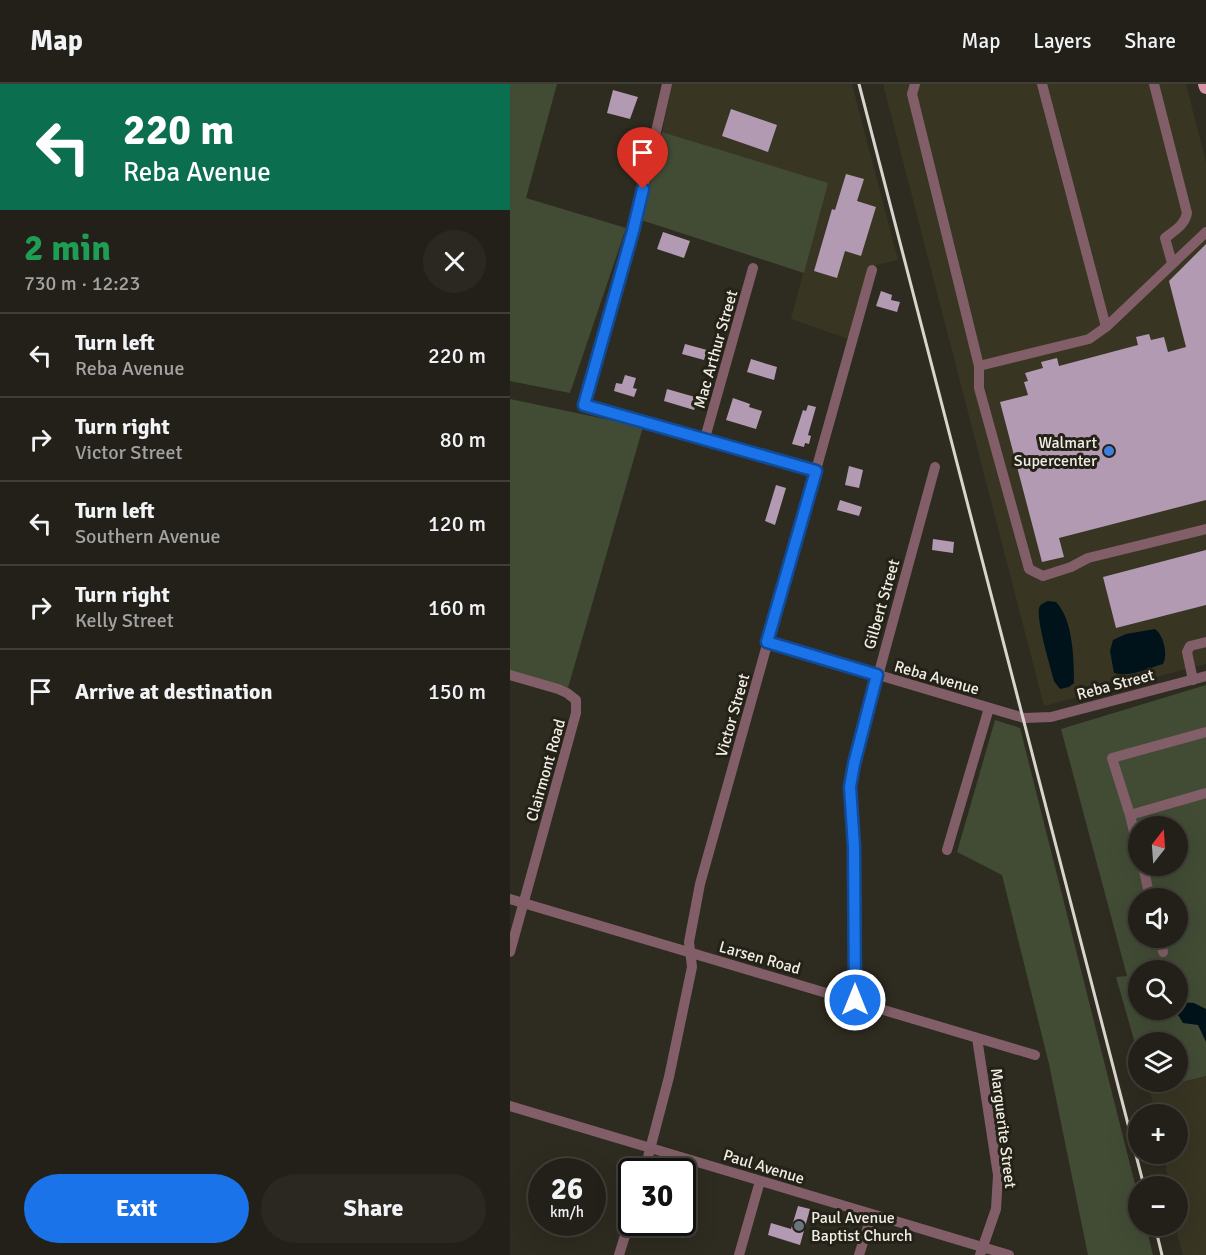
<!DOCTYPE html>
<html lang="en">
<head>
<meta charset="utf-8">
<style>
	:root { --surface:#222018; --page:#2a2821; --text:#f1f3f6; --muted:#a2a3a2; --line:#3f3e37; --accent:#1a73e8 }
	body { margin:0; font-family:Signika,sans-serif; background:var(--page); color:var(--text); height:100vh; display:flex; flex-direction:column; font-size:22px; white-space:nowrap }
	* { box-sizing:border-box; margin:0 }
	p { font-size:20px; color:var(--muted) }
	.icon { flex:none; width:33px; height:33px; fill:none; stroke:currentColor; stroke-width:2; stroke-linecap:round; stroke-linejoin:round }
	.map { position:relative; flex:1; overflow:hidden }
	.drawer { display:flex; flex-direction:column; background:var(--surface); width:510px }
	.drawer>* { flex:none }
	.guide { background:#0b6e4f; color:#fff; overflow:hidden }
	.needle { width:39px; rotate:17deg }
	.buttons { position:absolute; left:618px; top:732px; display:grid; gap:12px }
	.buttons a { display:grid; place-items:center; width:60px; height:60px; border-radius:50%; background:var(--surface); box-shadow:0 6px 24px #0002,0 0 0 2px var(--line); font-size:30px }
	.speed { position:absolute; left:18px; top:1074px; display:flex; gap:12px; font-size:30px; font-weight:700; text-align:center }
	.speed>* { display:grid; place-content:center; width:78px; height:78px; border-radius:50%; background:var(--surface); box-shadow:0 6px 24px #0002,0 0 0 2px var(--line); line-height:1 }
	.speed small { font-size:15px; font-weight:400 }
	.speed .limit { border:3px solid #111; border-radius:9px; background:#fff; color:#111 }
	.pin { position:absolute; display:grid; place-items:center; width:51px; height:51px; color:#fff; margin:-62px -26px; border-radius:50% 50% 50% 0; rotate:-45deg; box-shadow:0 0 6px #0007 }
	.pin .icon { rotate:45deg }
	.me { position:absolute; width:66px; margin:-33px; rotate:0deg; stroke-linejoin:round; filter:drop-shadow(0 0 4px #0008) }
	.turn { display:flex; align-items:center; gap:21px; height:126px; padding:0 24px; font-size:27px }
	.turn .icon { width:78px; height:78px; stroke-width:2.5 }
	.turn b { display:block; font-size:42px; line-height:51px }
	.round { display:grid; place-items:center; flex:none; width:63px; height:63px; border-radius:32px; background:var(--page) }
	.head { display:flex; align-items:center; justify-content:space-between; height:102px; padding:0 24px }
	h1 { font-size:36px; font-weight:700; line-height:45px; color:#1e9e55 }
	.primary-button { display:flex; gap:12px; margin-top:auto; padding:12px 24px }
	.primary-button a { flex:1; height:69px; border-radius:36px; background:var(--accent); color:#fff; font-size:24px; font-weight:700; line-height:69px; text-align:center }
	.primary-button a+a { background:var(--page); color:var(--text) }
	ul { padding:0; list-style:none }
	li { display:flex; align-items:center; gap:18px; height:84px; padding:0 24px; border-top:2px solid var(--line) }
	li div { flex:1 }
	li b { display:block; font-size:22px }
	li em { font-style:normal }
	header { display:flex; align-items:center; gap:36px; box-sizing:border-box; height:84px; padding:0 30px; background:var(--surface); border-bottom:2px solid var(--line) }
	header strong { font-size:28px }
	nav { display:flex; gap:33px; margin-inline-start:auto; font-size:21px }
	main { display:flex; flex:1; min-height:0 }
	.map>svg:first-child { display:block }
	.built { fill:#393523 }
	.green { fill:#424c35; fill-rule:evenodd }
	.water { fill:#00131a }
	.building { fill:#b29ab3 }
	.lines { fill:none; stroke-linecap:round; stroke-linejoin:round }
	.minor { stroke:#825f68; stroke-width:10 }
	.major { stroke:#d991a3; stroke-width:14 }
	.rail { stroke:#d7d5ce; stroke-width:3 }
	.route-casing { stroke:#114b97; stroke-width:15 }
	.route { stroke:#1a73e8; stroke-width:10 }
	.shop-dot { fill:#3f7fe0; stroke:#242217; stroke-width:2 }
	.worship-dot { fill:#6b7280; stroke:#242217; stroke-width:2 }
	.labels { text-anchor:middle; stroke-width:6; stroke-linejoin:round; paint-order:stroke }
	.street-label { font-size:16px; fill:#efede6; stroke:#242217 }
	.poi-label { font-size:16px; fill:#efede6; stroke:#242217; text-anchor:end }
</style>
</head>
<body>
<header>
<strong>Map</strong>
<nav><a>Map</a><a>Layers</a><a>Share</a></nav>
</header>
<main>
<section class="drawer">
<div class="guide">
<div class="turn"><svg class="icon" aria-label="left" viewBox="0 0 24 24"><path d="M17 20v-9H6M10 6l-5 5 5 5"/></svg><div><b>220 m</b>Reba Avenue</div></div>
</div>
<div class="head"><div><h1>2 min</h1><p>730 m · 12:23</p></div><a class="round"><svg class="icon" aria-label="close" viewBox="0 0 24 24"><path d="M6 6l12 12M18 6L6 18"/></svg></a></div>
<ul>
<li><svg class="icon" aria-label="left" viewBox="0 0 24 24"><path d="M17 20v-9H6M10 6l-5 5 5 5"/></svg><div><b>Turn left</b><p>Reba Avenue</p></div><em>220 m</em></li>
<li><svg class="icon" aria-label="right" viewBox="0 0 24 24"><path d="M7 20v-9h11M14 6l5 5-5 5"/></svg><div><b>Turn right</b><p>Victor Street</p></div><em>80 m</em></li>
<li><svg class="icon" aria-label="left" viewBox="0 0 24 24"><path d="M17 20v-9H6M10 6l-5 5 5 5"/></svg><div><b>Turn left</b><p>Southern Avenue</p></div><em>120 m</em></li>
<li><svg class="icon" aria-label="right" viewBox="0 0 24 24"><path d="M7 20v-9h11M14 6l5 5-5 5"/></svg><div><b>Turn right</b><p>Kelly Street</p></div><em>160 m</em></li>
<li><svg class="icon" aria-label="arrive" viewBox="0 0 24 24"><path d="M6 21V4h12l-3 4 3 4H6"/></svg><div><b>Arrive at destination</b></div><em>150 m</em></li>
</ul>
<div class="primary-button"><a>Exit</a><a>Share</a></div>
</section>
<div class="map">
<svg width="696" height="1171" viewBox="0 0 696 1171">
	<rect width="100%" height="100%" fill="#2e2b20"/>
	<!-- built -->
	<path class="built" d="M162 0H342L388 176 359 183 338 255 281 235 317 99 152 48Z
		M373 0H676L696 78V580L534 622Z
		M696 992V1171H673L665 1142H668V1102H659L654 1070H668V1030H646L639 1006Z"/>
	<!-- green -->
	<path class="green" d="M0 0H47L16 114 116 144 60 309 0 297Z
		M152 48 318 99 294 189 131 136Z
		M0 315 133 343 58 604 0 588Z
		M696 601V992L639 1006 636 998H668V958H628V970L606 893 617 892 551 645ZM628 742H668V782H628ZM628 814H668V854H628ZM628 886H668V926H628Z
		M485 636 510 644 628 1112V1142H636L643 1171H578L539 980 492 791 447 768Z"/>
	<!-- water -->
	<path class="water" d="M538 517 546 518C563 535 564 575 564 599L559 603 550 605 544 597C541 585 524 530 530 522 531 520 535 518 538 517Z
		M645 545C654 552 658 570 653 580 639 584 618 594 604 589L600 567 603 556 616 550Z
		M670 918 684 919 696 925V958L688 941 673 939 665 926H668V921Z"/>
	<!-- building -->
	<path class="building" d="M103 6 128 13 120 35 97 29Z
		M221 25 267 41 258 68 212 52Z
		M336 90 354 95 347 117 366 123 351 172 335 167 327 194 304 187 322 125 325 126Z
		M153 148 180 157 174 174 147 165Z
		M696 160V416L549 454 554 473 532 478 490 318 518 311 514 298 518 297 515 289 533 284 531 278 547 274 549 282 628 261 626 253 639 250 641 256 654 253 658 268 676 263 659 197Z
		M371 207 382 211 381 216 390 218 387 228 366 222Z
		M175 260 197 266 194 276 172 270Z
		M241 275 267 283 264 296 237 288Z
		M115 291 126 294 123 304 127 305 124 313 104 307 106 299 112 300Z
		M157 305 185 313 184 317H187L184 326 154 317Z
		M223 314 240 320 239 323 252 327 246 345 216 336Z
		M298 321 306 323 298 351 301 352 299 360 295 359 294 363 282 360 293 326 296 327Z
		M339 382 353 386 349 404 335 401Z
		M266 401 276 404 265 441 255 437Z
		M330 416 352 423 349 432 327 426Z
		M423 455 444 458 443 469 422 466Z
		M696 466V521L606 544 593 493Z
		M288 1122 300 1125 290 1161 258 1151 261 1139 281 1145Z"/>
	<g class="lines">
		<!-- minor -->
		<path class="minor" d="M157 0 123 147 74 321 306 387
			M405 0 402 10 469 282 579 255 596 243 696 148
			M532 0 596 243
			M644 0 677 129C675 141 664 147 655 154L662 179
			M469 282V304L519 485 533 492 561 483 578 474 696 445
			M195 354 243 184
			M257 558 514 634 541 633 696 592
			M0 591 48 605 57 609 66 616V629L0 868
			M683 596 677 568 680 562 696 558
			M620 731 696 709
			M628 765 620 731 602 674 696 648
			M437 766 479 624
			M633 782 640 814
			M0 815 525 971
			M650 854 653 868
			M345 916 343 763 340 703 344 680 425 383
			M467 954 488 1091 486 1125 470 1171
			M0 1022 499 1171
			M134 1088 159 993 182 883 179 858 190 800 362 186
			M109 1171 122 1129
			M229 1171 250 1097
			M349 1171 362 1130"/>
		<!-- major -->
		<path class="major" d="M695 0 696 3"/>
		<!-- rail -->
		<path class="rail" d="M349 0 634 1102
			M645 1142 652 1171"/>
	</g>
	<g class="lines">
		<!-- route casing -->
		<g class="route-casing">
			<path id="route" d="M133 105 123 147 74 321 306 387 257 558 367 591 344 680 340 703 344 763 345 916"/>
		</g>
		<!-- route -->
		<use href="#route" class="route"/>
	</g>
	<!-- markers -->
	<circle class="shop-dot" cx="599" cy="367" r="6"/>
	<circle class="worship-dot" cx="289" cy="1142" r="6"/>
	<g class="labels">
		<!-- street labels -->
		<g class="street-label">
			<text transform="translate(205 265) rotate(-74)" y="6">Mac Arthur Street</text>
			<text transform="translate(371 520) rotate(-74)" y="6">Gilbert Street</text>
			<text transform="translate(427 593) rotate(16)" y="6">Reba Avenue</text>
			<text transform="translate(605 600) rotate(-15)" y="6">Reba Street</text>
			<text transform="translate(222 631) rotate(-74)" y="6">Victor Street</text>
			<text transform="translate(35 686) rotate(-74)" y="6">Clairmont Road</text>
			<text transform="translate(250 873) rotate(16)" y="6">Larsen Road</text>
			<text transform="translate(494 1044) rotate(83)" y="6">Marguerite Street</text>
			<text transform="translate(254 1082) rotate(17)" y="6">Paul Avenue</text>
		</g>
		<!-- poi labels -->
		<g class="poi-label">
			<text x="587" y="364">Walmart<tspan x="587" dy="18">Supercenter</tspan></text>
			<text x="301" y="1139" text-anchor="start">Paul Avenue<tspan x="301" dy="18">Baptist Church</tspan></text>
		</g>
	</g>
</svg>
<div class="buttons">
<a><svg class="needle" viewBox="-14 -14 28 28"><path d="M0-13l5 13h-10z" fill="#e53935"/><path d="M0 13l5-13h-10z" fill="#a2a3a2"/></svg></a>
<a><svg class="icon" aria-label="sound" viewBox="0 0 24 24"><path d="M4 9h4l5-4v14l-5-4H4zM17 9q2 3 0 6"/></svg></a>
<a><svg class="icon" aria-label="search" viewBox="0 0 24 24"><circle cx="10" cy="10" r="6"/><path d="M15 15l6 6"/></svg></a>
<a><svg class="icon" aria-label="layers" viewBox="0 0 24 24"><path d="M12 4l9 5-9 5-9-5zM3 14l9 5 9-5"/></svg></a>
<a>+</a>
<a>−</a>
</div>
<div class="speed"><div>26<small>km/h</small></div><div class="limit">30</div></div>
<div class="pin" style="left:133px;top:105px;background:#d93025"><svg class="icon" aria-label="arrive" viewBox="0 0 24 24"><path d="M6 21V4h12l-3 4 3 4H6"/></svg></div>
<svg class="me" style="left:345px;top:916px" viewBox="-20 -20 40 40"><circle r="17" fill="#1a73e8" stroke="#fff" stroke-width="3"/><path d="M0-11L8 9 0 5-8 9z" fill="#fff"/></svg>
</div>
</main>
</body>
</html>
